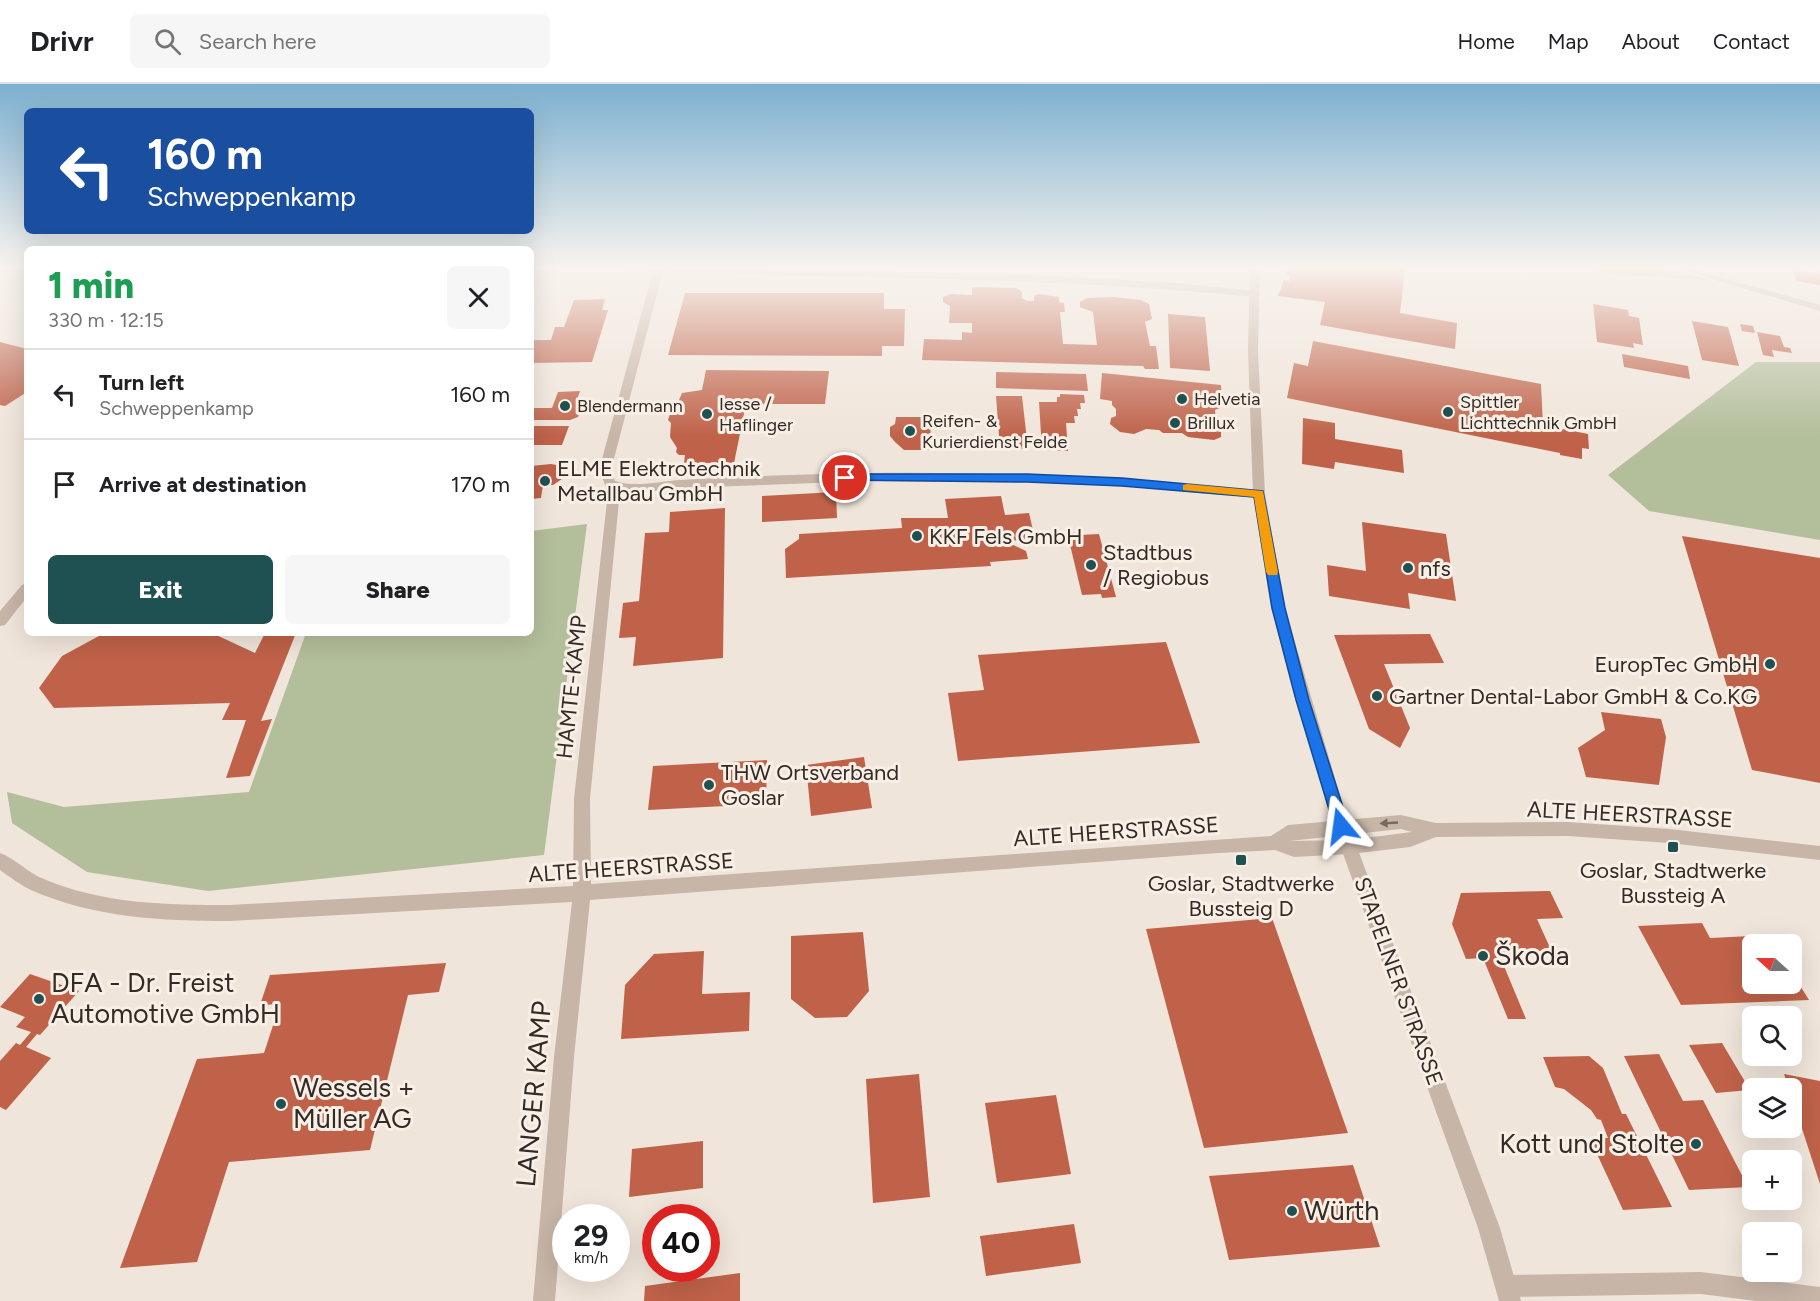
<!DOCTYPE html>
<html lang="en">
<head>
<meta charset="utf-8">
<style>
	:root { --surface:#fff; --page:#f6f6f6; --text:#202124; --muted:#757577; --line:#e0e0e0; --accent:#1f5153 }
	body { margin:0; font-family:Figtree,sans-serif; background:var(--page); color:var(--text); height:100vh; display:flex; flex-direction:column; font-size:22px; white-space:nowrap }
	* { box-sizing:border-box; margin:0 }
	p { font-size:20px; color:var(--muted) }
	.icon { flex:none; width:33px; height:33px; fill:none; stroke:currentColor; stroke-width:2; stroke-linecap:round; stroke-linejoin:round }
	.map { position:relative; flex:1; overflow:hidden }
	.panel { position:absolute; left:24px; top:162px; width:510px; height:390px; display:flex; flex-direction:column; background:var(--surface); border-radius:9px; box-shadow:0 6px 24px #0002 }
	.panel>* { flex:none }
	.banner { position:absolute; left:24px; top:24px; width:510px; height:126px; border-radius:9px; box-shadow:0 6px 24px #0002; background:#1a4fa0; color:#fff; overflow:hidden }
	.needle { width:39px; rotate:291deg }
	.buttons { position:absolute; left:1742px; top:850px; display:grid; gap:12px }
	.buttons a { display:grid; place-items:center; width:60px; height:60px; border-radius:9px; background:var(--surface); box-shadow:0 6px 24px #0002; font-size:30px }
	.speed { position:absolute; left:552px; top:1120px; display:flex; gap:12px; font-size:30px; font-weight:700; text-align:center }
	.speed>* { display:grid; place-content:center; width:78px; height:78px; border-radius:50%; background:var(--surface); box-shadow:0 6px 24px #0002; line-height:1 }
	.speed small { font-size:15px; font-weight:400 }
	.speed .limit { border:9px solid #d22; background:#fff; color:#111 }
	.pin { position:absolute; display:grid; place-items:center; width:51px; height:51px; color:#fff; margin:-26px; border:3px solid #fff; border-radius:50%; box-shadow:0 2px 6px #0007 }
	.me { position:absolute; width:66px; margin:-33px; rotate:344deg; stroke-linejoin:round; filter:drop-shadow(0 0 4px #0008) }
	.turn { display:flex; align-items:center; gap:21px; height:126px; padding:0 24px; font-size:27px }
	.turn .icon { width:78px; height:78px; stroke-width:2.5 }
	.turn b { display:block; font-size:42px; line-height:51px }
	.round { display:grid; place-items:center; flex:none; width:63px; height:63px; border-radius:9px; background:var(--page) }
	.summary { display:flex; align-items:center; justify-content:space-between; height:102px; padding:0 24px }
	h1 { font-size:36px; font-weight:800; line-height:45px; color:#1e9e55 }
	.action { display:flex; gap:12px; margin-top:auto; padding:12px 24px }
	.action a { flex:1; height:69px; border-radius:9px; background:var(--accent); color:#fff; font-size:24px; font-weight:800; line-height:69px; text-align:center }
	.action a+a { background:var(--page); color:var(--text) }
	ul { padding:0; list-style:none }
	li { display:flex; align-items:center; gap:18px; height:90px; padding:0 24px; border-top:2px solid var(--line) }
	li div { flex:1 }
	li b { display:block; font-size:22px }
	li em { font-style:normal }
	header { display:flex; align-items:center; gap:36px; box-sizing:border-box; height:84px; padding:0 30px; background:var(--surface); border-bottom:2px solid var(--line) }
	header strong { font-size:28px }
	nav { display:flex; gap:33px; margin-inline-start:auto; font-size:21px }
	.search { width:420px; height:54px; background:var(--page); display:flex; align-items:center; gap:15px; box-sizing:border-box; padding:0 21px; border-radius:9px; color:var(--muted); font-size:22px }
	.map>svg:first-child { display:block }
	.green { fill:#b3be9b }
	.building { fill:#bf6249 }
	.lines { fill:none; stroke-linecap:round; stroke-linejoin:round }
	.minor { fill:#c7b5a7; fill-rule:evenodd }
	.tertiary { fill:#c7b5a7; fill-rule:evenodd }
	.oneway { fill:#766961 }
	.route { fill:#1a73e8; stroke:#114b97; stroke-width:1.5 }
	.slow { fill:#f59e0b }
	.poi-dot { fill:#1f5153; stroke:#f8efe6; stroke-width:2 }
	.labels { text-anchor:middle; stroke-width:6; stroke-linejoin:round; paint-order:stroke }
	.far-poi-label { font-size:18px; fill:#342b27; stroke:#f8efe6; text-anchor:start }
	.poi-label { font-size:22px; fill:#342b27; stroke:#f8efe6; text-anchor:start }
	.street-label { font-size:22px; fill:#342b27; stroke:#f8efe6 }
	.near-poi-label { font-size:27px; fill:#342b27; stroke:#f8efe6; text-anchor:start }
	.near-street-label { font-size:27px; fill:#342b27; stroke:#f8efe6 }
</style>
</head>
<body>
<header>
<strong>Drivr</strong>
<div class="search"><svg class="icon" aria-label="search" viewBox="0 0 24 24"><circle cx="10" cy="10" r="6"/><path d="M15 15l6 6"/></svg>Search here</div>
<nav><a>Home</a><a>Map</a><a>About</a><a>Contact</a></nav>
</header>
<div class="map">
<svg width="1820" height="1217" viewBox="0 0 1820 1217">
	<rect width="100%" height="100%" fill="#f0e5da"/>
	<!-- green -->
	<path class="green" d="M1579 183H1661L1709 196 1612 190Z
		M1756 278H1820V456L1649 427 1608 391Z
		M587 440 544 771 208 807 87 788 12 739 7 708 64 723 249 708 306 549H531V447Z"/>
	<!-- building -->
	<path class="building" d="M1288 183H1405L1400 229 1457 239 1455 265 1320 241 1325 218 1278 212 1284 196 1289 197 1290 191H1286Z
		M1793 186 1820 190V201L1796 197Z
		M972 203 1016 204 1022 208V214L1027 217H1034V212L1038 210 1059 213V218L1064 219 1065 228H1060L1063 260 1097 261 1093 228 1080 223V218L1087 214 1113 213 1141 216 1149 220 1152 235 1145 238 1150 262H1156L1159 285H1145L1143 282 922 276 924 255 962 256V248L972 249V239H949L950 222 943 218V213L951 210 972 211Z
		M685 209H884V225H905L904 262H882V272L668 271Z
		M605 215 602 226H608L592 278 531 279V256H551L555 243H564L574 216Z
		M1593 220 1628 226 1629 232 1639 234 1643 261 1633 259 1634 264 1597 258Z
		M1168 230 1205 233 1210 287 1170 284Z
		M1692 237 1728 243 1739 282 1702 276Z
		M1740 240 1753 242 1755 249 1742 247Z
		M1757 248 1780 252 1784 263 1790 264 1792 269 1772 266 1774 273 1763 271Z
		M1313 257 1541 300 1543 341 1588 350 1589 365 1582 364V375L1560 371V369L1287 314 1294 279 1308 282Z
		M0 258 27 265V308L5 322 0 321Z
		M1622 270 1688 282 1690 295 1624 283Z
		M706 286 829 287 825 320H746L734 379H684L685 371H679L676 368 677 364 670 353 671 339 668 336 672 324 676 323 682 309 702 306Z
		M996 288 1086 290 1088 307 996 304Z
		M1102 289 1221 301 1222 323 1215 326 1216 338 1221 342V353L1214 356 1188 353 1182 349H1163L1159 346 1146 345 1134 350 1120 348 1110 340 1111 334 1116 332V325L1112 321V317L1100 315Z
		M580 307 576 319 581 324 578 333 570 336H531V324H552L558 308Z
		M1060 310 1084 311 1085 319H1080L1081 325H1077L1078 332H1074L1075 339H1066L1068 367 1042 366 1039 318H1057V313H1060Z
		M996 312H1022L1028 365H1000Z
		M896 333H931L930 366H904L895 358 890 352V343L895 340Z
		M1303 334 1335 339V355L1402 366 1404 389 1335 378 1334 385 1302 380Z
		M531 342H569L562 361H531Z
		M551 380 567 383 565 393 553 401H543L541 414 531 415V382Z
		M836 408 837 434 762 438V412Z
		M1001 412 1005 431 1029 429 1035 455 1005 457 1026 467 1028 475 990 478 991 482 786 494 785 465 799 455V450L902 444 901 434H948L945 415Z
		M725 424 723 574 633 582 636 553 619 554 623 519 639 517 645 449 669 448 670 428Z
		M1362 438 1446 450 1456 517 1408 509 1410 525 1329 512 1327 481 1366 487Z
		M1067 448H1080V451L1099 450 1116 513 1102 514 1101 510 1082 511Z
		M1682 452 1820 474V699L1752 686Z
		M173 549H212L255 569 265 549H296L261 637 272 635 250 692 226 694 246 636H222L230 619 54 624 39 604 62 572 99 552Z
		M1430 550 1444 579 1384 580 1410 644 1400 664 1369 645 1334 551Z
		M1166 558 1200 659 958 677 948 609 984 606 978 571Z
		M1601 628 1661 635 1666 653 1659 701 1586 693 1578 664 1605 646Z
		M864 673 872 724 811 732 806 681Z
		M767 676 766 720 648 726 653 682Z
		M1550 807 1563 834 1537 835 1552 868 1499 870 1526 935H1508L1483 874 1466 875 1452 840 1461 809Z
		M1272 834 1348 1049 1204 1064 1146 845Z
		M1702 839 1710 854 1751 852 1756 861H1752V900H1791V887L1809 916 1681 921 1638 842Z
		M863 848 869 907 847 933 815 934 791 915V852Z
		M704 867 702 910 750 908 749 947 621 955 625 901 654 870Z
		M446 879 439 908 408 911 370 1066 229 1078 197 1178 120 1184 197 975 264 969 280 920 260 921 270 891Z
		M30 890 79 907 40 951 37 950 26 963 51 974 6 1026 0 1023V977L16 959 20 961 31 948 16 943 25 933 0 923Z
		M1722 959 1750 1006 1716 1009 1689 961Z
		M1659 970 1683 1017 1703 1016 1748 1103 1689 1106 1624 972Z
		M1589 972 1603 984 1622 1030H1626L1672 1123 1623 1126 1590 1055 1608 1054 1601 1036 1597 1035 1591 1026 1564 1005 1555 1003 1543 973Z
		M919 990 930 1113 873 1119 866 995Z
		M1784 990 1820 997V1100L1791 1011V1005H1789Z
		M1056 1011 1071 1090 997 1099 985 1019Z
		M703 1057V1104L629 1113 632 1065Z
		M1353 1081 1380 1163 1229 1176 1209 1092Z
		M1074 1140 1081 1179 986 1192 980 1152Z
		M740 1189V1217H644L645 1202Z"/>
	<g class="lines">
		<!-- minor -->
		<path class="minor" d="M622 183 1020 190 1177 199 1255 207 1260 210 1255 213C1058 193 861 195 663 187L611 386 615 397C638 404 659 397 682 396 744 392 807 390 869 389 999 387 1129 395 1259 406L1265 410 1259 414 1122 402 1027 398 869 397 680 404 631 410 624 408 619 417 590 715 591 800 1271 752 1288 741 1401 731 1436 739 1568 738 1669 745 1820 762V776L1669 759 1568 752 1436 753 1410 763 1350 770 1294 773 1275 766 1218 769 590 816 574 973 555 1217H533L554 973 572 818 230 837C162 837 94 834 31 806 20 801 10 793 0 786V769C16 775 28 789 44 795 102 820 167 821 230 821L573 802 574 715 607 417 613 405 606 403 599 386 653 187 627 186ZM1401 745 1412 748 1350 756 1289 757Z
			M27 499V513L5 541 0 542V527L22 501Z
			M1701 1188 1820 1203V1217H1756L1701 1210 1507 1213 1499 1210 1496 1202 1499 1194 1507 1191Z"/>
		<!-- tertiary -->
		<path class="tertiary" d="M1250 183H1260L1258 267 1265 410 1285 524 1349 742 1500 1144 1521 1217H1499L1478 1144 1333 742 1271 524 1253 410 1248 267Z
			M1671 183H1685L1820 221V227Z"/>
	</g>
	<!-- one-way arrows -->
	<defs><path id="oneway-solid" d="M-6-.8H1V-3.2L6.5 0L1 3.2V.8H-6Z" transform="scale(1.5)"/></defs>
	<use class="oneway" href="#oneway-solid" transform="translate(1389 739) rotate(177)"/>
	<!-- sky -->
	<linearGradient id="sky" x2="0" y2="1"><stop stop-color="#7cb0d0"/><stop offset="0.52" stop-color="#f8f3ee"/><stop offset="1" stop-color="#f8f3ee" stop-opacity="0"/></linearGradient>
	<rect width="1820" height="353" fill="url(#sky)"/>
	<!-- route -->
	<path class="route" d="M845 390H1027L1122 394 1263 407 1285 524 1309 616 1349 742 1347 746 1341 748 1336 746 1334 742 1296 616 1272 524 1254 413 1122 402 1027 398 841 396 839 394Z"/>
	<!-- slow -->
	<path class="slow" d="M1187 400 1263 407 1278 488 1277 491H1268L1266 488 1254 413 1183 406V401Z"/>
	<!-- markers -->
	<g class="poi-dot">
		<circle cx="1182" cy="315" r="6"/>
		<circle cx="565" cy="322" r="6"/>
		<circle cx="1448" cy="328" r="6"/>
		<circle cx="707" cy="330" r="6"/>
		<circle cx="1175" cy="339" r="6"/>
		<circle cx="910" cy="347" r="6"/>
		<circle cx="545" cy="397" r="6"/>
		<circle cx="917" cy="452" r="6"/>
		<circle cx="1091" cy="481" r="6"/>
		<circle cx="1408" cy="484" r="6"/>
		<circle cx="1770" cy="580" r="6"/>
		<circle cx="1377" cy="612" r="6"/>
		<circle cx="709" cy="701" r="6"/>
		<rect x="1667" y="757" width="12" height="12" rx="3"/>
		<rect x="1235" y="770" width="12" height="12" rx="3"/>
		<circle cx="1483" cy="872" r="6"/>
		<circle cx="39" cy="915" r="6"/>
		<circle cx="281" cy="1020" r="6"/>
		<circle cx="1696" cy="1060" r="6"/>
		<circle cx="1292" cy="1127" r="6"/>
	</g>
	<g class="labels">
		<!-- far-poi labels -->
		<g class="far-poi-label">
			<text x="1194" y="321">Helvetia</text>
			<text x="1460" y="324">Spittler<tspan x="1460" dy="21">Lichttechnik GmbH</tspan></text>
			<text x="719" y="326">Iesse /<tspan x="719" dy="21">Haflinger</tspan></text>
			<text x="577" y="328">Blendermann</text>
			<text x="922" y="343">Reifen- &amp;<tspan x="922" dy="21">Kurierdienst Felde</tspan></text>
			<text x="1187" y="345">Brillux</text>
		</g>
		<!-- poi labels -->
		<g class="poi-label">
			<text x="557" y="392">ELME Elektrotechnik<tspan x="557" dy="25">Metallbau GmbH</tspan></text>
			<text x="929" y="460">KKF Fels GmbH</text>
			<text x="1103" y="476">Stadtbus<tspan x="1103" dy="25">/ Regiobus</tspan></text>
			<text x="1420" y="492">nfs</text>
			<text x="1758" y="588" text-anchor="end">EuropTec GmbH</text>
			<text x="1389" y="620">Gartner Dental-Labor GmbH &amp; Co.KG</text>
			<text x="721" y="696">THW Ortsverband<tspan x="721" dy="25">Goslar</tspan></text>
			<text x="1673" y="794" text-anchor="middle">Goslar, Stadtwerke<tspan x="1673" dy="25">Bussteig A</tspan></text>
			<text x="1241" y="807" text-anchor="middle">Goslar, Stadtwerke<tspan x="1241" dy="25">Bussteig D</tspan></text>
		</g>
		<!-- street labels -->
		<g class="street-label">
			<text transform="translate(571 603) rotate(-84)" y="8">HAMTE-KAMP</text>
			<text transform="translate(1630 730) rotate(3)" y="8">ALTE HEERSTRASSE</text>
			<text transform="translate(1116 747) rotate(-4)" y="8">ALTE HEERSTRASSE</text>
			<text transform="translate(631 783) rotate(-4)" y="8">ALTE HEERSTRASSE</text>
			<text transform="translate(1399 897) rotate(70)" y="8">STAPELNER STRASSE</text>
		</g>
		<!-- near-poi labels -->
		<g class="near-poi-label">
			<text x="1495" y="881">Škoda</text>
			<text x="51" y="908">DFA - Dr. Freist<tspan x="51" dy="31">Automotive GmbH</tspan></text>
			<text x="293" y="1013">Wessels +<tspan x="293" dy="31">Müller AG</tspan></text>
			<text x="1684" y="1069" text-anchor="end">Kott und Stolte</text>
			<text x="1304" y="1136">Würth</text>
		</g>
		<!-- near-street labels -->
		<g class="near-street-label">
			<text transform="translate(534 1010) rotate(-85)" y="9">LANGER KAMP</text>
		</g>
	</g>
</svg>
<div class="buttons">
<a><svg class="needle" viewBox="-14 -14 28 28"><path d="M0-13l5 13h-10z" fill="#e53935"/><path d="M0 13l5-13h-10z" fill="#757577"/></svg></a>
<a><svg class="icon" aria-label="search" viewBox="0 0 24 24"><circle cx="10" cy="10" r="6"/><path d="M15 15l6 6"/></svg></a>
<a><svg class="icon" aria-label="layers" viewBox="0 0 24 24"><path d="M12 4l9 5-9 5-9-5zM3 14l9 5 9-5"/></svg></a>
<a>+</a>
<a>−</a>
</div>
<div class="speed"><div>29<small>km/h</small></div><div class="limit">40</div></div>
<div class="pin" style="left:845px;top:394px;background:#d93025"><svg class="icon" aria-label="arrive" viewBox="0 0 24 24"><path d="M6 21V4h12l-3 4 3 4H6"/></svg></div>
<svg class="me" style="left:1341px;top:742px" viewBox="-20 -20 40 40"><path d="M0-17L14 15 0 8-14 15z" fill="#1a73e8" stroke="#fff" stroke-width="4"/></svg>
<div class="banner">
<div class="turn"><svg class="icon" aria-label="left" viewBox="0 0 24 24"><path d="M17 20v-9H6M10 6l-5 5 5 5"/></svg><div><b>160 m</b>Schweppenkamp</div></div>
</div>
<section class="panel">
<div class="summary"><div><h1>1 min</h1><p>330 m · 12:15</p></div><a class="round"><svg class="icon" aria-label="close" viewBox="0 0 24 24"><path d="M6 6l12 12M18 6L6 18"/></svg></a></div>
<ul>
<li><svg class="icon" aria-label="left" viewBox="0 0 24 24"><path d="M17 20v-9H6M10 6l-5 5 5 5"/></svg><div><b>Turn left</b><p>Schweppenkamp</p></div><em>160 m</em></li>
<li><svg class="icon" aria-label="arrive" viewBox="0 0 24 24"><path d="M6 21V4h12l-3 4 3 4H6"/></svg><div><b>Arrive at destination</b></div><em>170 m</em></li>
</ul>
<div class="action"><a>Exit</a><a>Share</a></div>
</section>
</div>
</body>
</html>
